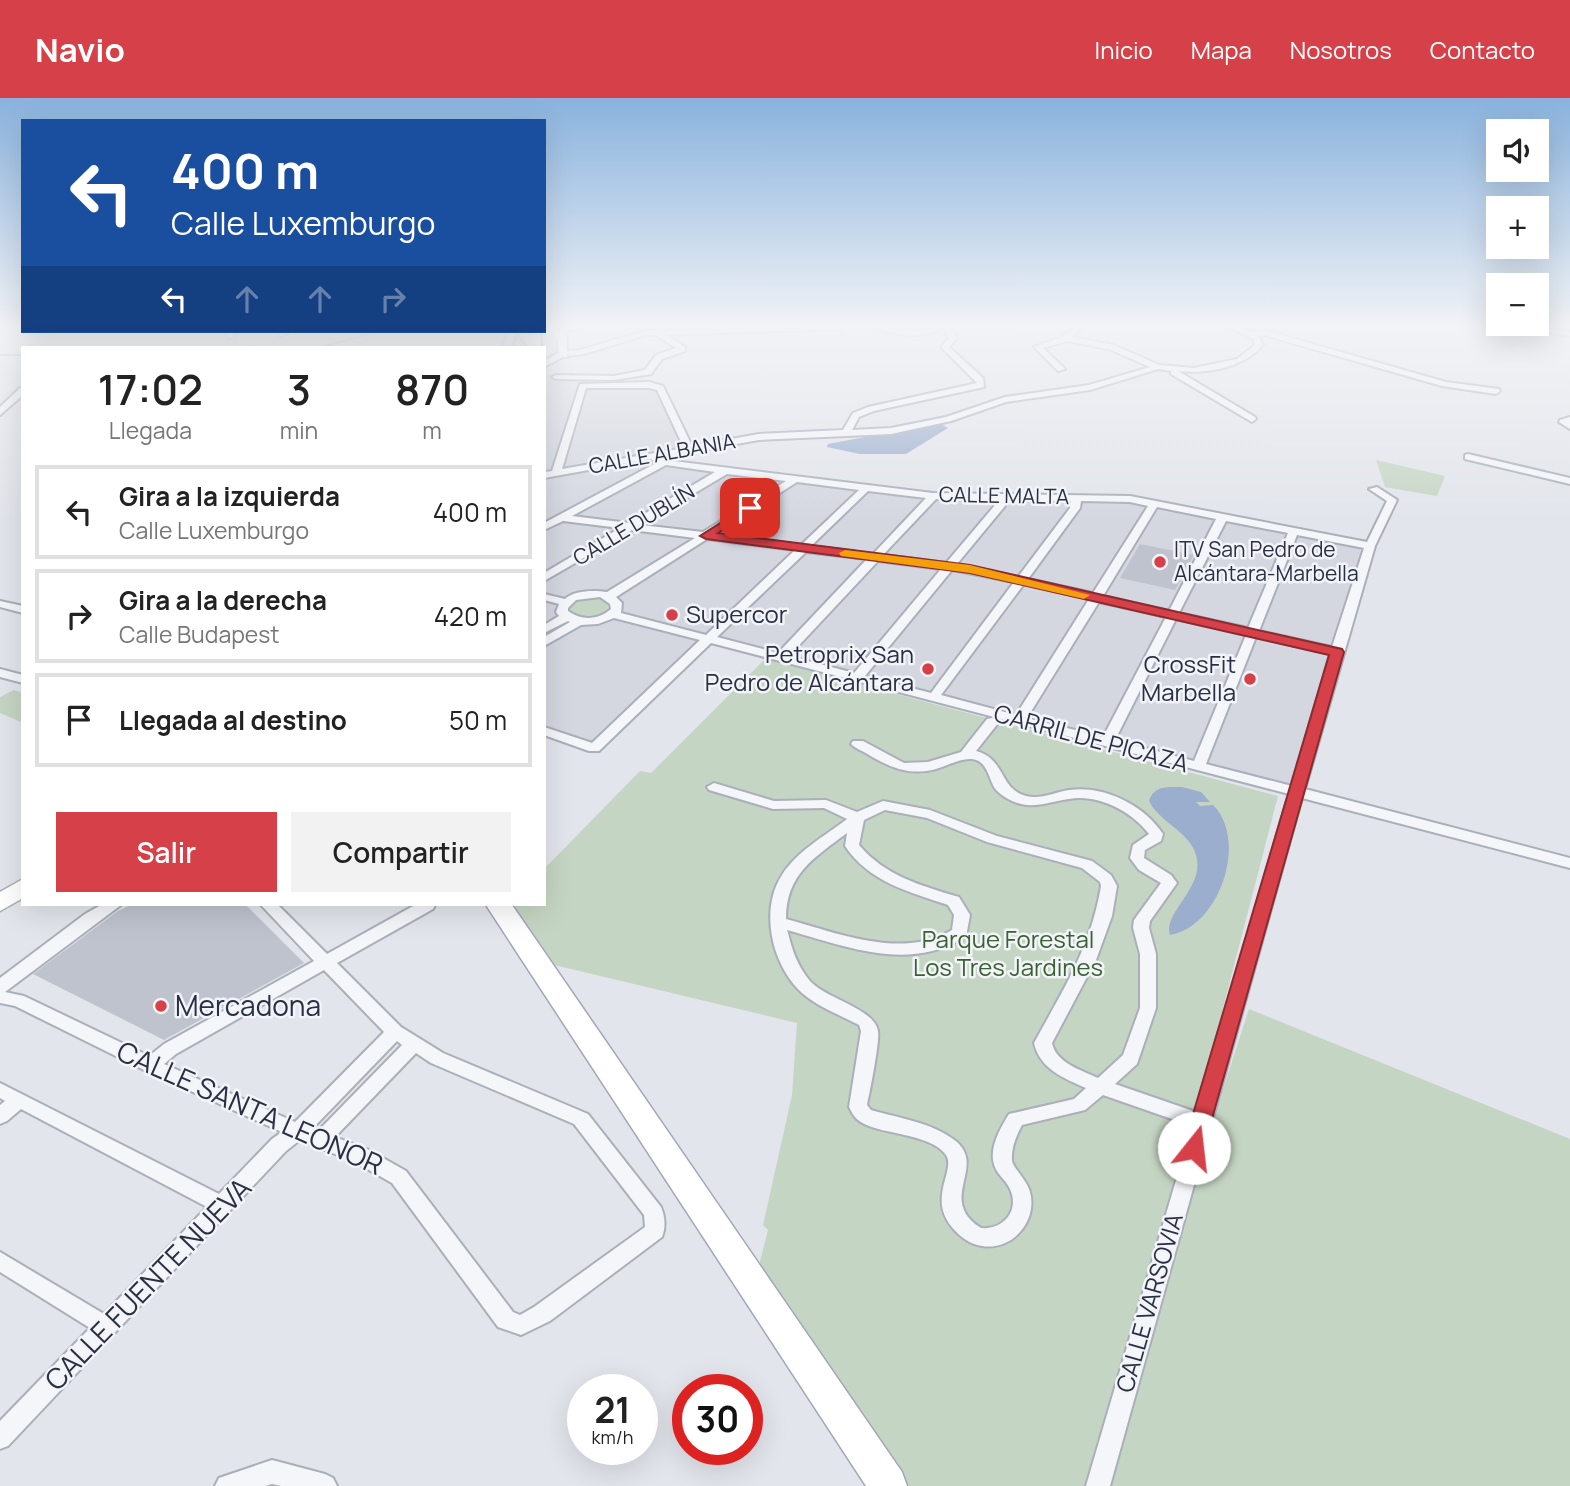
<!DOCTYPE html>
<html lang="es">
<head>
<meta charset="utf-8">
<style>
	:root { --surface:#fff; --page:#f2f2f2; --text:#222; --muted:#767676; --line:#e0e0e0; --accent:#d64149 }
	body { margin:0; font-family:Manrope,sans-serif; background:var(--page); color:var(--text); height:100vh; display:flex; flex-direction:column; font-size:26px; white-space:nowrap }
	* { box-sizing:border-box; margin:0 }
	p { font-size:23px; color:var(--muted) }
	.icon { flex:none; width:38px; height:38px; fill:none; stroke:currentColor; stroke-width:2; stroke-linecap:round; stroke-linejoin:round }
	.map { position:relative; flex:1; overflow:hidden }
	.details { position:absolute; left:21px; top:248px; width:525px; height:560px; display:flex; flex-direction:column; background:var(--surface); border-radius:0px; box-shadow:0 7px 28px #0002 }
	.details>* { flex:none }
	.top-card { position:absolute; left:21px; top:21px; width:525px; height:214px; border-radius:0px; box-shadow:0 7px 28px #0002; background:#1a4fa0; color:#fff; overflow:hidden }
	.tools { position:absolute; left:1486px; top:21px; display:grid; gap:14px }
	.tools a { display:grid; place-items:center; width:63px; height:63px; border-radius:0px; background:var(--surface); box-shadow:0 7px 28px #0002; font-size:35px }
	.speed { position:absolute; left:567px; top:1276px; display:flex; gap:14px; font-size:35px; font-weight:700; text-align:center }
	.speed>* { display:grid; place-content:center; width:91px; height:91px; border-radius:50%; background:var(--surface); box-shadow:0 7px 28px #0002; line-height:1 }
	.speed small { font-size:18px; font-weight:400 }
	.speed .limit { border:10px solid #d22; background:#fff; color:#111 }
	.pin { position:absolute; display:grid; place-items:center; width:60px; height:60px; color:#fff; margin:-30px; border-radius:14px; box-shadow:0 4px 10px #0006 }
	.me { position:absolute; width:77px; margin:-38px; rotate:16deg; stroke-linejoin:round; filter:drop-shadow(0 0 5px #0008) }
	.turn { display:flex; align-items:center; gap:24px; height:147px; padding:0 35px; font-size:32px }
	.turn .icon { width:91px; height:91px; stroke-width:2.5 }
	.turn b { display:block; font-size:49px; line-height:60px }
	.lanes { display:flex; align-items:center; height:66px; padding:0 35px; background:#0003; justify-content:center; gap:35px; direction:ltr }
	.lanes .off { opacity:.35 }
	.eta { display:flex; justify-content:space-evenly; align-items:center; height:119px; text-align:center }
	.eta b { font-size:42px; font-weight:600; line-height:49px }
	.action { display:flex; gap:14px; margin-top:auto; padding:14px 35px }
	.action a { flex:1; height:80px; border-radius:0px; background:var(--accent); color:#fff; font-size:28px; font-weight:600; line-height:80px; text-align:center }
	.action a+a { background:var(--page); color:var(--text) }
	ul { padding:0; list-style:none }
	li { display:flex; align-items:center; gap:21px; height:94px; margin:0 14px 10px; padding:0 21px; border:4px solid var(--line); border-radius:0px }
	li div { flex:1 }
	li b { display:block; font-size:26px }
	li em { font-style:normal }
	header { display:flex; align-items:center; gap:42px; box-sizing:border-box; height:98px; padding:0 35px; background:var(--accent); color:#fff }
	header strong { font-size:33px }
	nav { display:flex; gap:38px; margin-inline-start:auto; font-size:24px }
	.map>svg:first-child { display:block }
	.built { fill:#d4d7e0 }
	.green { fill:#c5d5c3 }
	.water { fill:#9baecd }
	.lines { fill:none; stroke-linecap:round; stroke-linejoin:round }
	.stream { stroke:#9baecd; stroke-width:2 }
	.building { fill:#bfc3ce }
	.street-casing { stroke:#aaafb9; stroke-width:4 }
	.secondary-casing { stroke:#aaafb9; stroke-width:3 }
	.primary-casing { stroke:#a1a7b8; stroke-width:3 }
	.highway-casing { stroke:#8890a3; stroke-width:4 }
	.street { fill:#f5f6f9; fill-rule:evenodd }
	.secondary { fill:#fff; fill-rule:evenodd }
	.primary { fill:#fff; fill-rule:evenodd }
	.highway { fill:#fff; fill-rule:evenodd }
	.route { fill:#d64149; stroke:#8b2a2f; stroke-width:2 }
	.slow { fill:#f59e0b }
	.poi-dot { fill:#d64149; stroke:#f2f4f8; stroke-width:2.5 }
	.labels { text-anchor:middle; stroke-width:5; stroke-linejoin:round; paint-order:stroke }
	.far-street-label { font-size:21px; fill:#293044; stroke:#f2f4f8 }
	.far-poi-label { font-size:21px; fill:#293044; stroke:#f2f4f8; text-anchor:start }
	.poi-label { font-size:24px; fill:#293044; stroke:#f2f4f8; text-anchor:end }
	.street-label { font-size:24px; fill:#293044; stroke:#f2f4f8 }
	.park-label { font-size:24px; fill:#396135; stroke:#f2f4f8 }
	.near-poi-label { font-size:28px; fill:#293044; stroke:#f2f4f8; text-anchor:start }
	.near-street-label { font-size:28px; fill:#293044; stroke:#f2f4f8 }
</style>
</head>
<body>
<header>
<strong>Navio</strong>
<nav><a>Inicio</a><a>Mapa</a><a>Nosotros</a><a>Contacto</a></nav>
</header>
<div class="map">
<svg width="1570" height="1388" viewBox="0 0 1570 1388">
	<rect width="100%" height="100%" fill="#e2e5eb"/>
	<!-- built -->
	<path class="built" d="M544 279 589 282 584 287 660 290 689 351 661 362 933 398 1107 399 1370 448 1298 694 707 541 594 650 544 632Z"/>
	<!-- green -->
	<path class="green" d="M1376 362 1445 378 1437 398 1385 389Z
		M593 499 608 504 607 514C595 521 579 523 569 512L575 503Z
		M765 561 1278 698 1139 1234 1088 1388H902L757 1175 768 1132 763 1127 792 997 797 925 550 866 510 807H544V771L640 673 651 675Z
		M14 592 23 595 21 624 0 615V599Z
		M1249 911 1570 1041V1388H1109L1208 1037Z"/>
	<!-- water -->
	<path class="water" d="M939 325 948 330 906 356H860L827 349 828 346Z
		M1182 689 1201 694 1210 704H1196L1200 708 1213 707C1249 743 1219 829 1170 837 1162 815 1206 789 1196 757 1190 734 1159 724 1149 703 1154 687 1168 689 1182 689Z"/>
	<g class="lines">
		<!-- stream -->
		<path class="stream" d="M319 250 379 233
			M0 257H23"/>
	</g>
	<!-- building -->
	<path class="building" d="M1140 446 1194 457 1175 492 1120 480Z
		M130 807H246L304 865 164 942 33 876 118 813Z"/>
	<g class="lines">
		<!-- street casing -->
		<g class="street-casing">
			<path id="street" d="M569 229H586L554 236 550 234Z
				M765 229H844L840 231 666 237 685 249V253L662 261 651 276 614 282 556 281 552 279 556 277 614 278 645 272 656 257 676 250 656 237H646L584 256 565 258 544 269V263L560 254 580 252 645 233Z
				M873 229 917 233 943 229C925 242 892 238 873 229Z
				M943 229H951L957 240 949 249 983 280 984 289 874 313 859 319 852 332 891 330 946 319 1005 299 1089 287 1150 269 1109 251 1067 243 1043 250 1065 271 1058 273 1034 249 1060 240 1076 229H1085L1071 239 1114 247 1159 267 1194 270 1237 261 1255 247 1254 241 1229 229H1239L1250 234 1267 233 1446 284 1499 291 1500 293 1496 296 1442 288 1264 237 1258 238 1263 247C1243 270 1208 276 1178 273L1255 319 1256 321 1252 324 1171 276V273L1158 271 1090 292 1006 304 951 323 891 336 759 342 691 354 673 363 933 395 1130 398 1367 444 1387 403 1369 391 1377 389 1397 402 1375 448 1305 691 1570 760V770L1302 700 1110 1388H1086L1192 1028 1103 997 1085 1012 1022 1027C1016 1038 1011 1050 1012 1063 1014 1071 1027 1082 1030 1094 1038 1123 1012 1153 982 1148 969 1146 959 1138 951 1128 928 1099 956 1072 946 1057 930 1034 875 1037 858 1022 854 1019 851 1013 849 1009L861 933 859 927C840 917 818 909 802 895 772 868 759 812 782 777 797 753 825 738 847 721L824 710 773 711 709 692 707 689 714 685 774 703 826 702 857 714 883 703 930 712 997 738 1092 763 1111 777 1117 788 1112 818 1096 862 1052 945C1056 965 1081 972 1098 980L1123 957 1140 910V856L1133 830 1134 822 1161 785 1139 772 1130 760 1133 747 1149 736C1131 713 1098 696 1069 701 1052 703 1037 710 1021 706 1012 704 999 697 994 689 988 678 987 663 972 661 960 660 947 668 936 671 910 678 891 670 869 657 863 653 856 651 851 646L853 643H863L904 665 928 664 961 654 987 621 992 620 999 624 976 653C1006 661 999 691 1026 698 1040 702 1055 694 1069 692 1104 687 1144 707 1163 736L1161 743 1145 752 1144 760 1171 777 1177 785 1150 823 1149 830 1156 856V910L1137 966 1115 986 1196 1014 1289 696 711 545 599 653H589L544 637V629L592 645 700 542 614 520 598 526 581 527 544 548V539L570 524 568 523 544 535V527L559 518 556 514 559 506 544 502V496L565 501C574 492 595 492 607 494L695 440 632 432 544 483V475L620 430 563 423 544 432V425L658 364 650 361 544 380V374L552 373 580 286 649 284 663 288 692 348 759 336 843 332 853 315 868 309 977 285 941 249 949 240ZM586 290H649L657 292 684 350 562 371ZM666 367 715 374 629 425 572 418ZM727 376 786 383 703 434 641 427ZM797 384 859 392 801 447 715 436ZM868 393 926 400 873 456 811 448ZM936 401 997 402 996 406 946 465 883 457ZM1006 402 1071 403 1070 410 1018 479 957 466 1005 408ZM1081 403 1130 404 1148 408 1093 495 1028 481 1080 410ZM1157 409 1216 421 1169 513 1103 498ZM1226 423 1288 435 1248 530 1179 515ZM1297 437 1364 450 1332 549 1259 533ZM707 441 795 452 706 537 621 515 622 505 616 499ZM806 454 867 461 778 555 717 539ZM878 463 941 471 854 575 789 558ZM952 472 1014 484 931 595 865 578ZM1024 486 1089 501 1016 617 941 597ZM600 499 610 506 611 511C598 522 582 523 568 513V510L576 502ZM1099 504 1166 519 1103 639 1027 620ZM1176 521 1246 537 1194 663 1115 642ZM1256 539 1330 556 1292 688 1206 666ZM885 712 927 720 987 744 1082 770 1100 784 1101 788C1091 849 1063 892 1034 945 1040 971 1063 980 1086 990L1074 1001 1009 1016C1001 1029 991 1046 993 1062 995 1076 1005 1080 1010 1091 1020 1113 1003 1132 981 1130 935 1101 990 1067 953 1041 930 1024 898 1020 871 1012L867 1007C870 993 880 943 878 933 874 910 826 901 810 883 798 869 792 852 788 835L787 832C848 849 907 874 966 839L970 817 959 799C922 788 885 778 859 747L864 722ZM847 735 845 748C869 784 909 794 948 807L954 817 952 832C902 862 838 835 786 821 786 776 814 760 847 735Z
				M1521 229H1540L1570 234V238Z
				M224 233H232L236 238 229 240Z
				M276 233H284L287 236 280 238Z
				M506 233H514L516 237 510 250H502L508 237Z
				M20 290H23V297L0 317V309Z
				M1570 319V331L1559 324 1560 322Z
				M1468 356 1570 380V386L1465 361V357Z
				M0 503 23 508V515L0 509Z
				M0 571 23 577V585L0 579Z
				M101 807H121L5 894 24 898 149 958 164 946 314 863 261 807H278L327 856 415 807H435L433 811 337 865 401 929 443 955 588 1016 661 1109C665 1118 666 1130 662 1139L550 1223 521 1237 498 1229 392 1085 355 1064 300 1042 286 1053 8 1348 0 1351V1323L90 1230 0 1174V1154L104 1216 207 1109 21 1011 7 1023 0 1026V1007L5 1003 0 1000V985L219 1096 272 1041 282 1034 144 972 15 908 0 905V880L85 816ZM324 872 384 934 295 1024 164 966 176 956ZM397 943 402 947 318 1033 312 1031ZM416 955 431 965 574 1026 644 1117 645 1129 534 1209 520 1217 513 1214 406 1073 369 1052 335 1039Z
				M272 1362 325 1376 333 1380 337 1388H281L272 1386 265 1388H215L219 1380Z"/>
		</g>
		<!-- secondary casing -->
		<g class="secondary-casing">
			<path id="secondary" d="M544 229H555L567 238V259H559L557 241Z
				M23 781V800L0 813V794Z"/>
		</g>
		<!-- primary casing -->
		<g class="primary-casing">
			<path id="primary" d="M516 233H528L541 250H529Z
				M486 807H512L902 1374 907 1388H866Z"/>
		</g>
		<!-- highway casing -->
		<g class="highway-casing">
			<path id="highway" d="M526 233H540L541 250H529Z"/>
		</g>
		<!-- street -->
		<use href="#street" class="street"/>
		<!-- secondary -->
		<use href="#secondary" class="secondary"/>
		<!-- primary -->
		<use href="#primary" class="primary"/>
		<!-- highway -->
		<use href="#highway" class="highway"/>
	</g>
	<!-- sky -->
	<linearGradient id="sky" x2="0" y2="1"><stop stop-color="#89b2dd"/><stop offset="0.54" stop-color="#f2f3f6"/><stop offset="1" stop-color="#f2f3f6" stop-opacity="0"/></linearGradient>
	<rect width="1570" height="423" fill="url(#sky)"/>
	<!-- route -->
	<path class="route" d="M750 406 756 410 754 412 718 435 970 467 1342 551 1344 554 1202 1056 1194 1059 1186 1056 1183 1050 1329 557 970 475 706 441 700 438Z"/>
	<!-- slow -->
	<path class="slow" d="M845 452 970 467 1090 497 1084 501 970 475 841 458 839 455Z"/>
	<!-- markers -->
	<g class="poi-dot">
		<circle cx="1160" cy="464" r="7"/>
		<circle cx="672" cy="517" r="7"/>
		<circle cx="928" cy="571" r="7"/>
		<circle cx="1250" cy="581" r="7"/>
		<circle cx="161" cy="908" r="7"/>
	</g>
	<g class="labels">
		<!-- far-street labels -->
		<g class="far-street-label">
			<text transform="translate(662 356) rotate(-10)" y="7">CALLE ALBANIA</text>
			<text transform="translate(1004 398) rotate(1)" y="7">CALLE MALTA</text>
			<text transform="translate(634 427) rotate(-31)" y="7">CALLE DUBLÍN</text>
		</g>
		<!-- far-poi labels -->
		<g class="far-poi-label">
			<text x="1174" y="459">ITV San Pedro de<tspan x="1174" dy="24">Alcántara-Marbella</tspan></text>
		</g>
		<!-- poi labels -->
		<g class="poi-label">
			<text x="686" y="525" text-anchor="start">Supercor</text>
			<text x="914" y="565">Petroprix San<tspan x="914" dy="28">Pedro de Alcántara</tspan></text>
			<text x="1236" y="575">CrossFit<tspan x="1236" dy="28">Marbella</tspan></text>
		</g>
		<!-- street labels -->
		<g class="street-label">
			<text transform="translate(1091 641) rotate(15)" y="8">CARRIL DE PICAZA</text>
			<text transform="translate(1150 1205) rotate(-74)" y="8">CALLE VARSOVIA</text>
		</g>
		<!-- park labels -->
		<g class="park-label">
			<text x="1008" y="850">Parque Forestal<tspan x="1008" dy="28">Los Tres Jardines</tspan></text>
		</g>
		<!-- near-poi labels -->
		<g class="near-poi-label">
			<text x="175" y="918">Mercadona</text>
		</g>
		<!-- near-street labels -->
		<g class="near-street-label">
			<text transform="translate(250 1010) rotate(24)" y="10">CALLE SANTA LEONOR</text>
			<text transform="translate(148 1186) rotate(-46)" y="10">CALLE FUENTE NUEVA</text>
		</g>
	</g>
</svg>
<div class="tools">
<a><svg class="icon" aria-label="sound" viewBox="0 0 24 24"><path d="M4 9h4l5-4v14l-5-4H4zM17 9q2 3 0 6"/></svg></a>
<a>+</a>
<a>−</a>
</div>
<div class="speed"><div>21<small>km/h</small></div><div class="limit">30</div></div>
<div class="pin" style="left:750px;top:410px;background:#d93025"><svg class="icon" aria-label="arrive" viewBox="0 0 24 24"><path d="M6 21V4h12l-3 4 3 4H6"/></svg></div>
<svg class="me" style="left:1194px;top:1050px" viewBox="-20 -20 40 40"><circle r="19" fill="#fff"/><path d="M0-13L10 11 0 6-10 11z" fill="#d64149"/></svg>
<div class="top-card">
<div class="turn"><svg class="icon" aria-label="left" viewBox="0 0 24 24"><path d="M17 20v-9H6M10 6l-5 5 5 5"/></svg><div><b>400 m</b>Calle Luxemburgo</div></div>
<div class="lanes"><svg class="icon" aria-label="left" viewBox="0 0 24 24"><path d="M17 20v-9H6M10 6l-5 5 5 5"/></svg><svg class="icon off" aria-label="ahead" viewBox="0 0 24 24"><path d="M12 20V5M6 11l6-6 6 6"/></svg><svg class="icon off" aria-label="ahead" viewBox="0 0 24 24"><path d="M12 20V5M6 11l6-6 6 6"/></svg><svg class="icon off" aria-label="right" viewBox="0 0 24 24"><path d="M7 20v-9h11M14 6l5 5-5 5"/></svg></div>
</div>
<section class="details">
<div class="eta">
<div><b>17:02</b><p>Llegada</p></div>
<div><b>3</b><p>min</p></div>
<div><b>870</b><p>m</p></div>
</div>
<ul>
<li><svg class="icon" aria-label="left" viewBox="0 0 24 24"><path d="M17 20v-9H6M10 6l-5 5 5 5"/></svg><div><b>Gira a la izquierda</b><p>Calle Luxemburgo</p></div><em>400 m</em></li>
<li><svg class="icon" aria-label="right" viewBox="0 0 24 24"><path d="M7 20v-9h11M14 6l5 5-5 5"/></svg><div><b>Gira a la derecha</b><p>Calle Budapest</p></div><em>420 m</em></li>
<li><svg class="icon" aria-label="arrive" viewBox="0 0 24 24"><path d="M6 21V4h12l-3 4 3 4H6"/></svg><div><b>Llegada al destino</b></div><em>50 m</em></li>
</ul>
<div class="action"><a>Salir</a><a>Compartir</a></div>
</section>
</div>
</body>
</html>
